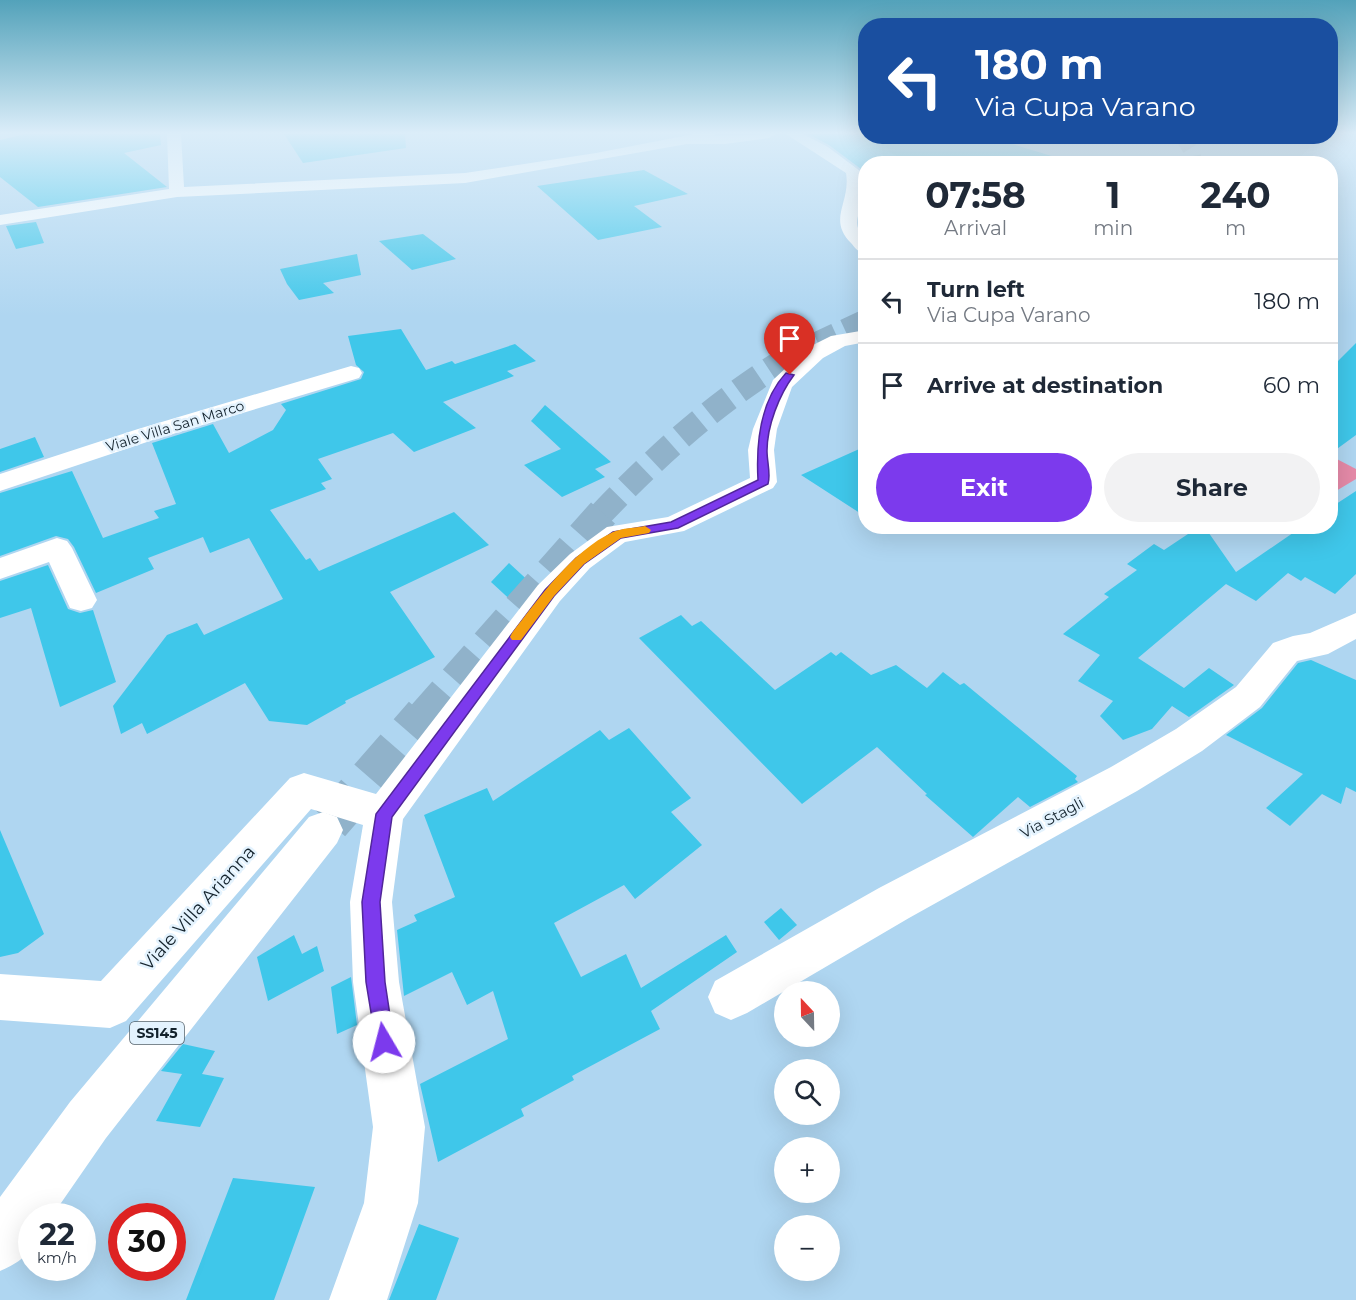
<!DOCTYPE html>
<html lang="en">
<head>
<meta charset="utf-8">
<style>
	:root { --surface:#fff; --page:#f2f2f3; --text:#1f2937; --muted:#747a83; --line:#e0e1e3; --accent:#7c3aed }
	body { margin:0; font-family:Montserrat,sans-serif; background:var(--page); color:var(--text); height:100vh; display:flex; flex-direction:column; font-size:22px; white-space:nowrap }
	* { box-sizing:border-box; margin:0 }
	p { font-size:20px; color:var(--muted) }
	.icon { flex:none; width:33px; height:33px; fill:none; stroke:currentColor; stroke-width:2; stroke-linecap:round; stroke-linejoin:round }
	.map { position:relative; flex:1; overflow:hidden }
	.details { position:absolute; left:858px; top:156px; width:480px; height:378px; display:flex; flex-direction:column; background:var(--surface); border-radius:24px; box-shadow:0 6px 24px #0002 }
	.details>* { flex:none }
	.guide { position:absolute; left:858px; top:18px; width:480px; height:126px; border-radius:24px; box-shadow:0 6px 24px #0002; background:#1a4fa0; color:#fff; overflow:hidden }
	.needle { width:39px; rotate:338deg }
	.controls { position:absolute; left:774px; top:981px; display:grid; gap:12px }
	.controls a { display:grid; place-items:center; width:66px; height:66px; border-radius:50%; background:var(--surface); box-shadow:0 6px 24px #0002; font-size:30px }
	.speed { position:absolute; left:18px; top:1203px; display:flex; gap:12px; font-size:30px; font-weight:700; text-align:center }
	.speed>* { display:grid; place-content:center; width:78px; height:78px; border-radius:50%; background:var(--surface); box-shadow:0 6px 24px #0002; line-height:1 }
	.speed small { font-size:15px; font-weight:400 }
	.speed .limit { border:9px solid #d22; background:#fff; color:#111 }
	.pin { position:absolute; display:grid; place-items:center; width:51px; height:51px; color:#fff; margin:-62px -26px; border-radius:50% 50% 50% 0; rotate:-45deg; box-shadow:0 0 6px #0007 }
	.pin .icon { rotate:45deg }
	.me { position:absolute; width:66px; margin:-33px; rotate:352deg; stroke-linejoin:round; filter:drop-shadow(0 0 4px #0008) }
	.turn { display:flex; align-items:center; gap:21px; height:126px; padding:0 18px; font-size:27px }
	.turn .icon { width:78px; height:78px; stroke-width:2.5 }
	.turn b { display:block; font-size:42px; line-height:51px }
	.eta { display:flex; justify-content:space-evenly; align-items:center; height:102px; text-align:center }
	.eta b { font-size:36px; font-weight:700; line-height:42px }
	.primary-button { display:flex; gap:12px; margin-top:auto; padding:12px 18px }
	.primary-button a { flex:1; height:69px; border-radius:36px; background:var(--accent); color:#fff; font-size:24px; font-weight:700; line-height:69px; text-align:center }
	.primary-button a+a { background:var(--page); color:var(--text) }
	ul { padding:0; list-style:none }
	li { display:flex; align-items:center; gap:18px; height:84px; padding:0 18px; border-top:2px solid var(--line) }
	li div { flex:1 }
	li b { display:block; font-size:22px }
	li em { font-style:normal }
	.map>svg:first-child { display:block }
	.green { fill:#e58aa8 }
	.building { fill:#3fc7ea }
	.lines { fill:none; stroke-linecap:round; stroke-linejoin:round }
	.highway-tunnel-far4 { stroke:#90b2ca; stroke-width:15; stroke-dasharray:15 8; stroke-linecap:butt }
	.highway-tunnel-far3 { stroke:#90b2ca; stroke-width:20; stroke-dasharray:20 10; stroke-linecap:butt }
	.highway-tunnel-far2 { stroke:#90b2ca; stroke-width:25; stroke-dasharray:25 12; stroke-linecap:butt }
	.highway-tunnel-far1 { stroke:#90b2ca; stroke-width:32; stroke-dasharray:32 16; stroke-linecap:butt }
	.highway-tunnel { stroke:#90b2ca; stroke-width:40; stroke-dasharray:40 20; stroke-linecap:butt }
	.minor { fill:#fff; fill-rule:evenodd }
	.highway { fill:#fff; fill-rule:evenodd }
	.route { fill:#7c3aed; stroke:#51269a; stroke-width:1.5 }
	.slow { fill:#f59e0b }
	.labels { text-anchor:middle; stroke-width:5; stroke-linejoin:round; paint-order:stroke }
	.far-street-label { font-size:14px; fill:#13222c; stroke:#e4f3fe }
	.shield { fill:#e4f3fe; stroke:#52616b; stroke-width:1.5 }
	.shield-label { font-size:14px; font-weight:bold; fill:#13222c }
	.street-label { font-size:15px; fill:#13222c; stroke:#e4f3fe }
	.near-street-label { font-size:18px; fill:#13222c; stroke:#e4f3fe }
</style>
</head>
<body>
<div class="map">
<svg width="1356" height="1300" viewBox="0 0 1356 1300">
	<rect width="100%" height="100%" fill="#afd6f1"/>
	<!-- green -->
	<path class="green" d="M1331 456 1356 469V479L1331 494Z"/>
	<!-- building -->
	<path class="building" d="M25 134H160L161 145 124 153 167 187 38 207 0 177V140Z
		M284 134H405L406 148 303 163Z
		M808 134 986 136 1055 157 1054 164H866V182L861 169 829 145Z
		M644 170 688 194 634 206 662 227 598 240 537 186Z
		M36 222 44 243 16 249 6 226Z
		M423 234 456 259 412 270 379 241Z
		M357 254 361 275 323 283 334 293 299 300 287 284 280 269Z
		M401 329 426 370 452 361 455 364 515 344 536 361 507 371 514 376 443 402 476 428 414 452 393 433 318 459 332 479 321 483 326 489 270 510 306 560 310 558 319 571 454 512 489 545 390 592 435 657 345 701 346 703 307 725 269 721 245 683 147 734 142 723 121 734 113 706 167 635 197 623 204 635 283 599 249 538 210 553 203 537 148 558 154 569 96 593 74 547 68 539 56 536 0 556V493L72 471 103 538 159 518 154 511 176 504 152 443 213 424 229 453 273 430 286 410 281 404 361 379 364 372 356 365 348 336Z
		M1356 343V435L1330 454V369Z
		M545 405 611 462 595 469 605 477 562 497 524 465 561 449 531 421Z
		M35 437 44 457 0 472V449Z
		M866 446V517L801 475Z
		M1356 491V574L1335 594 1305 577 1301 581 1288 573 1256 601 1226 584 1138 658 1184 688 1209 668 1234 685 1189 717 1172 706 1152 729 1123 740 1100 716 1113 701 1078 681 1100 655 1063 634 1109 597 1104 594 1137 570 1127 564 1154 544 1164 550 1200 526H1204L1236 572 1303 526H1330V508Z
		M509 563 534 586 518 607 491 582Z
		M48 565 68 609 80 613 93 610 116 682 60 707 31 608 0 618V581Z
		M681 615 692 626 701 621 775 690 831 652 836 656 841 652 871 675 896 665 927 688 943 672 960 685 964 683 1077 776 1075 779 1078 782 1030 807 1018 797 973 837 925 795 927 794 877 747 802 804 639 638Z
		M1311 660 1356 680V792L1346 787 1341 804 1322 794 1290 826 1266 808 1303 774 1226 735 1262 708 1298 663Z
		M629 728 691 798 671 812 702 845 635 899 624 885 554 923 581 977 626 954 641 988 726 935 737 952 651 1011 660 1029 572 1076 574 1080 521 1109 524 1116 438 1162 420 1084 508 1039 493 991 467 1005 452 972 404 996 397 930 417 921 414 915 455 897 424 815 487 788 493 801 600 730 609 740Z
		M0 830 44 934 18 953 0 957Z
		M781 908 797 925 779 940 764 922Z
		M294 935 302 954 317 946 324 971 268 1001 257 957Z
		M351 977 357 1025 337 1034 331 987Z
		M183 1044 215 1051 202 1074 224 1078 200 1127 156 1121 182 1074 161 1071Z
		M233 1178 315 1187 274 1300H186Z
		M419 1224 459 1238 436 1300H389Z"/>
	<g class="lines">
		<!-- highway-tunnel-far4 -->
		<path class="highway-tunnel-far4" d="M1182 136 1193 154 1195 164"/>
		<!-- highway-tunnel-far3 -->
		<path class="highway-tunnel-far3" d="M791 356 812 344 866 319"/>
		<!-- highway-tunnel-far2 -->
		<path class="highway-tunnel-far2" d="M601 514C659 453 721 398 793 355"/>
		<!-- highway-tunnel-far1 -->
		<path class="highway-tunnel-far1" d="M423 716 603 513"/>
		<!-- highway-tunnel -->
		<path class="highway-tunnel" d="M330 823 424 715"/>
		<!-- minor -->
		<path class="minor" d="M167 134H181L184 187 465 173 596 153 694 134H716L714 136 776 134 769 138 725 144H687L465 183 177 197 0 225V215L169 189Z
			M786 134H803L828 147 860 171C862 180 864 190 862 200 859 217 851 225 866 239V254C859 253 855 248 851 243 827 219 851 203 846 173Z
			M866 330V342L845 346 823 358 792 387 777 429 774 450 777 482 773 488 684 531 625 542 590 568 560 601 403 819 392 902 399 982 425 1127 418 1203 387 1300H329L364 1203 373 1127 353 982 350 902 363 825 311 809 126 1021 110 1028 0 1020V974L101 981 290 778 304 773 376 794 538 585 570 554 607 527 668 517 750 478 748 450 753 429 773 380 807 348 831 336Z
			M351 366 359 368 362 373 359 378 156 439 0 491V474L138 429Z
			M57 538 67 541 72 548 97 600 92 608 81 611 70 608 49 562 0 579V558Z
			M1356 613V639L1328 654 1297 661 1260 707 1202 751 1137 791 909 918 747 1013 731 1020 715 1013 708 997 715 981 879 888 1111 767 1176 729 1236 687 1273 643 1293 636 1310 633Z"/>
		<!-- highway -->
		<path class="highway" d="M323 812 337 817 343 830 337 843 106 1138 52 1216H32C32 1249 32 1257 0 1271V1197L70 1102 309 817Z"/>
	</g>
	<!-- sky -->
	<linearGradient id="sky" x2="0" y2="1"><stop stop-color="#53a2ba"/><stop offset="0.42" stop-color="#dbedf9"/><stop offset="1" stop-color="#dbedf9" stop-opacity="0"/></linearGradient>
	<rect width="1356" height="316" fill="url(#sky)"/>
	<!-- route -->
	<path class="route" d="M786 373 794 375C779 395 767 426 767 451 767 462 771 474 768 484L678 528 621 538 584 564 554 596 392 817 380 902 385 982 394 1042 391 1049 384 1052 377 1049 366 982 362 902 376 814 545 590 576 558 613 532 671 522 758 480C756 444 760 401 786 373Z"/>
	<!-- slow -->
	<path class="slow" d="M645 526 651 530 649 533 621 538 584 564 554 596 521 640H512L510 637 512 633C539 598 572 551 613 532 622 528 635 528 645 526Z"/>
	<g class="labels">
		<!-- far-street labels -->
		<g class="far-street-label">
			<text transform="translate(175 426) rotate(-17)" y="5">Viale Villa San Marco</text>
		</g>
		<!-- shield labels -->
		<rect class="shield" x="130" y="1022" width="54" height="22" rx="4.5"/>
		<g class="shield-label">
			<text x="157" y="1038">SS145</text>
		</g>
		<!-- street labels -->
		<g class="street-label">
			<text transform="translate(1052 818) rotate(-28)" y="5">Via Stagli</text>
		</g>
		<!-- near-street labels -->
		<g class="near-street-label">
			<text transform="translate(198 908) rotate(-48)" y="6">Viale Villa Arianna</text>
		</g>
	</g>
</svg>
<div class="controls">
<a><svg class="needle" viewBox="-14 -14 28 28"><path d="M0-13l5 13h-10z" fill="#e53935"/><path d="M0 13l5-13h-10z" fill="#747a83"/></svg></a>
<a><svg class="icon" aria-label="search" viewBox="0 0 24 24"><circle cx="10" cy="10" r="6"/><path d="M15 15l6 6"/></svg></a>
<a>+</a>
<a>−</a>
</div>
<div class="speed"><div>22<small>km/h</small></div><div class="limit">30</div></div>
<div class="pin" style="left:790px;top:375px;background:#d93025"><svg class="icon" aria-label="arrive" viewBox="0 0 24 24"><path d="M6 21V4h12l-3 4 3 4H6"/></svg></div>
<svg class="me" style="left:384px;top:1042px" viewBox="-20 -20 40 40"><circle r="19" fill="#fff"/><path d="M0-13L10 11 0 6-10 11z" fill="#7c3aed"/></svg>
<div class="guide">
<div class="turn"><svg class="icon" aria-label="left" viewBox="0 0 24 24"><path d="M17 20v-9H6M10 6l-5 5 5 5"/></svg><div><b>180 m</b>Via Cupa Varano</div></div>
</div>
<section class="details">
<div class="eta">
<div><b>07:58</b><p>Arrival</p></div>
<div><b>1</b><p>min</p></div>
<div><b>240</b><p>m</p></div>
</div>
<ul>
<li><svg class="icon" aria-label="left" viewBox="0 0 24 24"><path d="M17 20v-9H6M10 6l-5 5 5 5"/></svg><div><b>Turn left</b><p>Via Cupa Varano</p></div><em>180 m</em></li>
<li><svg class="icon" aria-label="arrive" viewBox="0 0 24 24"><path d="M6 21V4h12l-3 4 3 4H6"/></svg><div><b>Arrive at destination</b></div><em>60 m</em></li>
</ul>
<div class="primary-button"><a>Exit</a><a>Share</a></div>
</section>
</div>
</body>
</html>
